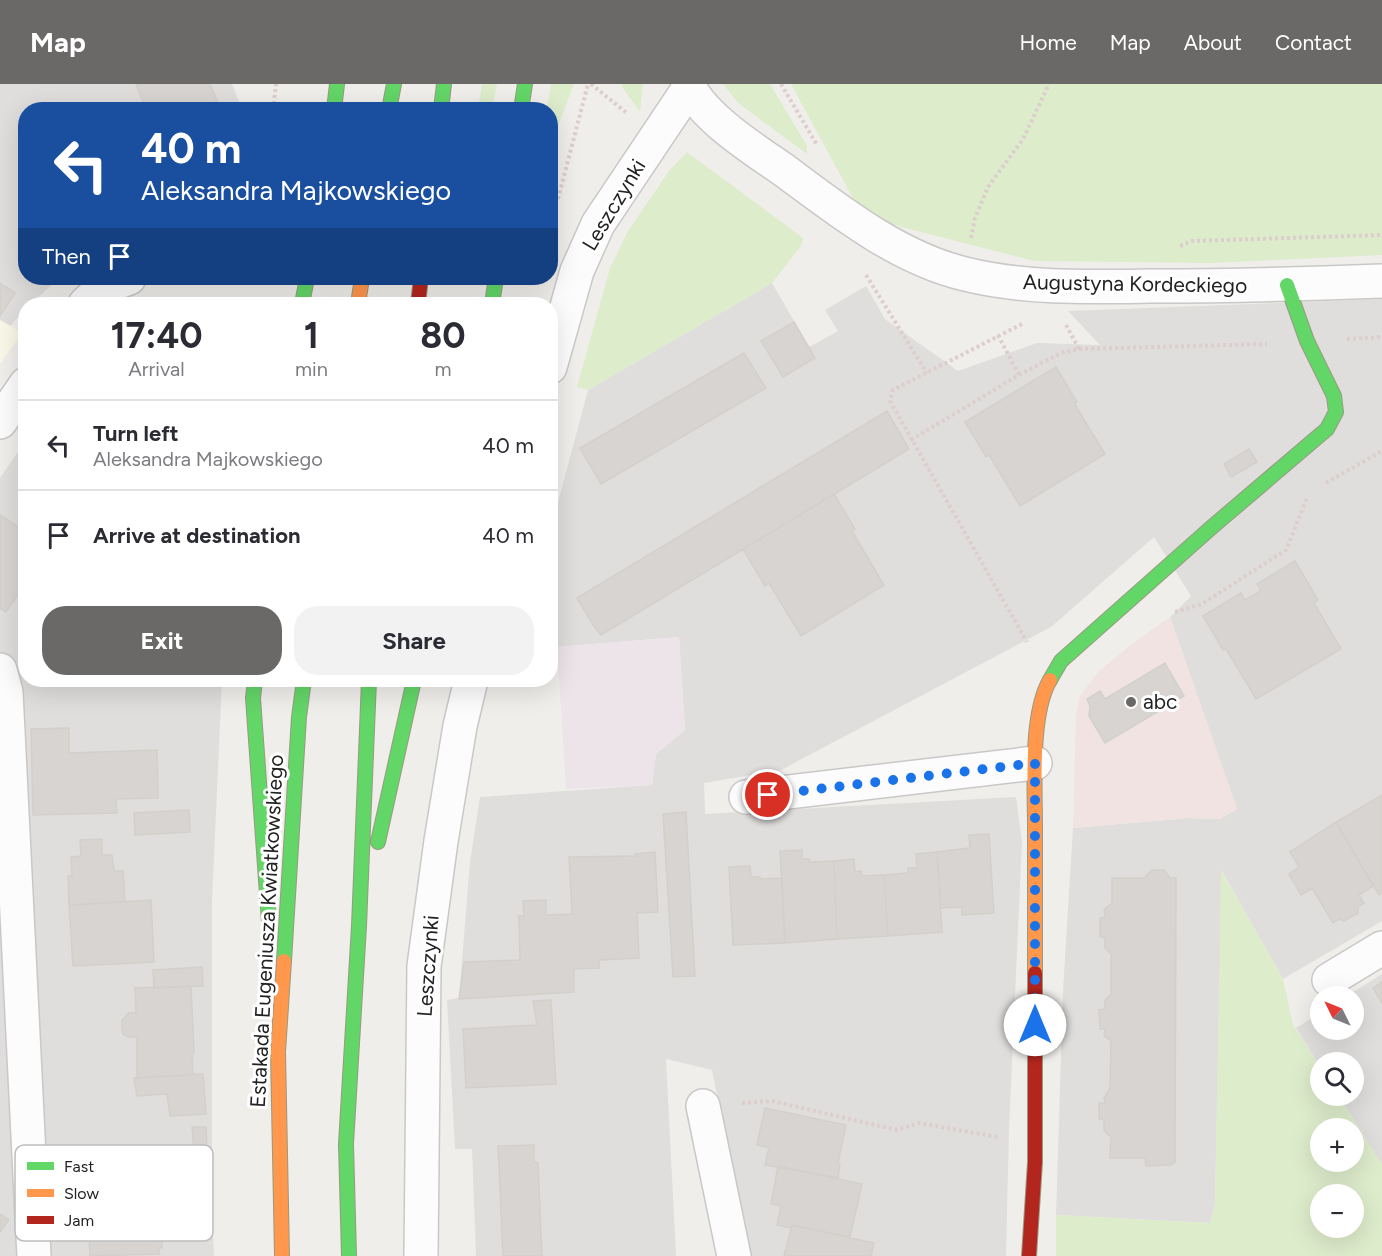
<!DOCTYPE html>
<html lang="en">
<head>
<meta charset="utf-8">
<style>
	:root { --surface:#fff; --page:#f2f2f3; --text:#2b2b33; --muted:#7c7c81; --line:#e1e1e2; --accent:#6a6968 }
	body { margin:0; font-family:Figtree,sans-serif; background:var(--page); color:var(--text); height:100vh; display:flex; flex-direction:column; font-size:22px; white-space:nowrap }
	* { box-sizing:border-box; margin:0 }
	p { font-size:20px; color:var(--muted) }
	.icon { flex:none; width:33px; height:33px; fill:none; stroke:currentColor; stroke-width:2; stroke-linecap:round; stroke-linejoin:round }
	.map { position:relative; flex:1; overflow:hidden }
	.details { position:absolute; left:18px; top:213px; width:540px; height:390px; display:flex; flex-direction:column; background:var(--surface); border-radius:24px; box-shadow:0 6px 24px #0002 }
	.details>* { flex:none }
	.guide { position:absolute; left:18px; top:18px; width:540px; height:183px; border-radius:24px; box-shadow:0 6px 24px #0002; background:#1a4fa0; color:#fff; overflow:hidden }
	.needle { width:39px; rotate:313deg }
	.fabs { position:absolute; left:1310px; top:902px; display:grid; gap:12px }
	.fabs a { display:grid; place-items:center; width:54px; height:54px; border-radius:50%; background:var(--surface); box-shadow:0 6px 24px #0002; font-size:30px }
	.pin { position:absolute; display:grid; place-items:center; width:51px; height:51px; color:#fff; margin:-26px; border:3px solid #fff; border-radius:50%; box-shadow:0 2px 6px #0007 }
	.me { position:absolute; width:66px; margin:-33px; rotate:0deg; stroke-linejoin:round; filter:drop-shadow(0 0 4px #0008) }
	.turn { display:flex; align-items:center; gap:21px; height:126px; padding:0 24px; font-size:27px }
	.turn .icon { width:78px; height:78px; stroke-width:2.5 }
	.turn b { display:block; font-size:42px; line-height:51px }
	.then { display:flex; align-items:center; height:57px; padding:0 24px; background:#0003; gap:12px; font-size:22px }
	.eta { display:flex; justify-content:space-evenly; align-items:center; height:102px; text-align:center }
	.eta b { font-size:36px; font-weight:700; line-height:42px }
	.button { display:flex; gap:12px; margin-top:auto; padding:12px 24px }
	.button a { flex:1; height:69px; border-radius:24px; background:var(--accent); color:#fff; font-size:24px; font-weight:700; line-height:69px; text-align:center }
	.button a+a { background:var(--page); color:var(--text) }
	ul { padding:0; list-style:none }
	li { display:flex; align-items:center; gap:18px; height:90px; padding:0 24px; border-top:2px solid var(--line) }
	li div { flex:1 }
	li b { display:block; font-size:22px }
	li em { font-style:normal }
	header { display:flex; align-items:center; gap:36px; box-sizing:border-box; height:84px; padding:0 30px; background:var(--accent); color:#fff }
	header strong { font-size:28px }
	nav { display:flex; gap:33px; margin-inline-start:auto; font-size:21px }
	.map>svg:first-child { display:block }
	.residential { fill:#dfdedc }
	.commercial { fill:#f1e3e1 }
	.industrial { fill:#ede4e9 }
	.education { fill:#f8f7e8 }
	.grass { fill:#ddeccb; fill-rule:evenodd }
	.building { fill:#d7d4d2; stroke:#d3d0cc; stroke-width:1.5 }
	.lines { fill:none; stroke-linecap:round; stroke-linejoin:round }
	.street-casing { stroke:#c9c8c7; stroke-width:36 }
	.fast-casing { stroke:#999a82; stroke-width:16 }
	.slow-casing { stroke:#999a82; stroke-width:16 }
	.jam-casing { stroke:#999a82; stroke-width:16 }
	.path { stroke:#dccecd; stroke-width:4; stroke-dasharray:3 3; stroke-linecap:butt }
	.street { stroke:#fdfcfc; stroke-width:33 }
	.fast { stroke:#63d668; stroke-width:14 }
	.slow { stroke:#ff974d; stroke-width:14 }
	.jam { stroke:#b3261e; stroke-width:14 }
	.route { stroke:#1a73e8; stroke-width:10; stroke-dasharray:0 18 }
	.poi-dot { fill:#6a6968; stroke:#fff; stroke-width:2 }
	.labels { text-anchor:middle; stroke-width:6; stroke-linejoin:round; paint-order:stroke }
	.street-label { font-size:21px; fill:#222; stroke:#fff }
	.poi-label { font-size:21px; fill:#222; stroke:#fff; text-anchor:start }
	.key { fill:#fff; stroke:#bdbdbd; stroke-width:1.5 }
	.key-label { font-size:16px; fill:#222 }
</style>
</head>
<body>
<header>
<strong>Map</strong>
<nav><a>Home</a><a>Map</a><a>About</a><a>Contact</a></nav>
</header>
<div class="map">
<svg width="1382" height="1172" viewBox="0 0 1382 1172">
	<rect width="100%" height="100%" fill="#f0eeeb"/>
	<!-- residential -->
	<path class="residential" d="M0 0H232L242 25 26 26V194H59L31 220H26L25 226 10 242 0 236Z
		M772 199 809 263 838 247 825 226 866 202 885 235 958 287 1037 259 1100 261 1068 227 1382 215V837L1283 895 1222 787 1215 1121 1210 1139 1056 1131 1063 907 1073 744 1189 734 1220 735 1237 725 1170 533 1191 512 1154 453 1051 543 781 686 704 699 705 730 1016 713 1022 757 1009 1045 1006 1172H749L712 986 666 975 676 1172H476L472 1065H455L447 916 459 914 470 778 480 713 652 701 656 670 685 646 679 553 557 563 550 514 551 445 588 306Z
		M25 358 26 596H222L212 817V1129L214 1172H0V394Z
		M1382 890V1081L1338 1011H1353V978H1320V983L1296 944 1320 929V945H1353V912H1347Z"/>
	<!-- commercial -->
	<path class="commercial" d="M1170 533 1237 725 1220 735 1188 734 1073 744 1076 631 1080 612 1098 588 1132 560Z"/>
	<!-- industrial -->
	<path class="industrial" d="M679 553 685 646 656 670 652 701 566 705 557 563Z"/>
	<!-- education -->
	<path class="education" d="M0 236 22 249 0 280Z"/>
	<!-- grass -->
	<path class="grass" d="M482 0H497L492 25H478Z
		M551 0H574L551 60 550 26 547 25Z
		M622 0H643L640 28 622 3Z
		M723 0H770L807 62V70L738 19Z
		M791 0H1382V171L1212 179 1034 177 863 133Z
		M687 68 803 154 801 162 772 199 588 306 577 303 610 184 628 147 669 87Z
		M1221 786 1283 895 1293 941 1320 983V1011H1338L1382 1081V1172H1056V1131L1210 1139 1215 1121ZM1320 1044H1353V1077H1320ZM1320 1110H1353V1143H1320Z"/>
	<!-- building -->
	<path class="building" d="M136 0H210L221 26H146Z
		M0 199 15 209 0 232Z
		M794 238 815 274 783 293 761 257Z
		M744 269 766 304 601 400 580 364Z
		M1056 283 1077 318 1074 319 1105 370 1020 422 989 371 986 373 965 338Z
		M887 327 909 365 601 551 593 541 577 514Z
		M1249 365 1257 378 1231 393 1224 380Z
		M834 410 855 445 852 447 884 501 801 552 769 499 765 502 743 465Z
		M0 431 26 448V499L6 528 0 524Z
		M1295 477 1318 516 1314 519 1341 565 1256 615 1226 565 1223 566 1203 532 1241 509 1245 516 1261 507 1257 500Z
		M1165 579 1184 612 1105 659 1089 632 1090 622 1087 615 1100 607 1105 615Z
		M69 644V669L157 666 158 714 116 715 117 729 33 731 31 645Z
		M1382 711V809L1379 811 1336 738Z
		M189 726 190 748 135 751 134 729Z
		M686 728 695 892 673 893 663 730Z
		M1336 738 1373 802 1359 811 1364 819 1358 823V829L1344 837 1339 835 1333 839 1312 804 1301 811 1289 790 1299 783 1290 768Z
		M989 750 994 829 962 831V823L941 824 937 768 970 764 969 751Z
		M102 755V771H112L114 787H123L125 818 69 821 68 792H72L71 773 81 772 80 756Z
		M802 766V775H809L810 778 834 777 837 855 785 859 780 767Z
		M655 768 658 828 637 829 639 874 599 876V884L574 885V908L459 915 464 878 520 876 519 832H524L523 817 546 816V831L572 830 569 773 636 772 635 770Z
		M937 768 942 848 888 852 884 791 908 789V784H917L916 770Z
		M854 775 855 788 861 787 862 792 884 791 888 852 837 855 834 777Z
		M750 782 751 793H760V795L782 794 785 859 733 861 729 783Z
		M1152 786H1164L1170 794H1176L1175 1078 1171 1081 1146 1082 1145 1074H1110L1111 1053 1104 1047V1036L1099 1035V1019H1105L1104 1014 1110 1004 1111 957 1104 952 1105 945H1100L1099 926 1105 925V916L1111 910V870L1105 864V854L1100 853V834L1105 833 1104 826 1112 819V794H1144Z
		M151 816 154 878 73 882 69 821Z
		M202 883 203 902 154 904 153 886Z
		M1382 898V919L1373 904Z
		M191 902 194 969H192L193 991 137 994V953H129L123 950 122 943V936L129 929H136L135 904Z
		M551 916 556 1000 466 1004 463 945 537 941 533 917Z
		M203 990 206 1030 170 1032 167 1010 137 1012 134 994Z
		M765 1024 846 1041 838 1079 840 1080 838 1094 765 1081 769 1064 757 1061Z
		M192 1043H206L207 1068H194Z
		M534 1061V1078L538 1079 542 1172H503L498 1062Z
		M778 1082 862 1100 850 1153 792 1141 791 1144 777 1141 781 1122 771 1120Z
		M156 1101V1108H160L162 1164H159V1170L90 1172 87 1105Z
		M0 1130 9 1136 0 1148Z
		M792 1141 874 1159 871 1172H784Z"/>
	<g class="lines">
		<!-- street casing -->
		<g class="street-casing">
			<path id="street" d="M688 0C702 33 755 66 785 87 839 127 898 174 965 190 1026 205 1089 203 1150 202 1228 202 1305 200 1382 197
				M85 220 102 204 129 194
				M550 283 577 187 598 140 689 4
				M0 338 26 300
				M0 586 6 608 34 1172
				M746 713 1035 679
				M1329 896 1382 864
				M703 1022 734 1172
				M421 1172 424 882 441 757 460 642 471 596"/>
		</g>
		<!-- fast casing -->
		<g class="fast-casing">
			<path id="fast" d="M334 26 337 0
				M389 26 394 0
				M441 26 444 0
				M521 26 525 0
				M302 220 307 194
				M492 220 496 194
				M255 596 253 614 269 838
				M1050 596 1061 577 1212 443 1327 345 1336 328 1334 312 1307 257 1287 201
				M378 758 414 596
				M284 877 299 633 304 596
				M349 1172 346 1060 359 842 369 596"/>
		</g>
		<!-- slow casing -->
		<g class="slow-casing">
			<path id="slow" d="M358 220 362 194
				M1035 889C1035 840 1035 791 1035 742 1035 703 1030 630 1050 596
				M282 1172 278 968 284 877"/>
		</g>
		<!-- jam casing -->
		<g class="jam-casing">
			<path id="jam" d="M418 220 421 194
				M1029 1172 1035 1078V889"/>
		</g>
		<!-- path -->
		<path class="path" d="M591 0 628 30
			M781 0 817 61
			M273 26 276 0
			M558 115 588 0
			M971 154 975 134 988 103 1023 55 1049 0
			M1180 162 1192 157 1382 151
			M866 191 927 289
			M1022 240 893 306 890 317 1027 558
			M1066 241 1079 265
			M998 251 1019 291
			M1347 255 1382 253
			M911 356 1019 291 1061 269 1079 265 1267 260
			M1326 399 1382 367
			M550 482 555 480
			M1175 528 1202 520 1286 466 1307 414
			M742 1019 772 1017 897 1046 919 1039 998 1053"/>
		<!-- street -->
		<use href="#street" class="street"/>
		<!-- fast -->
		<use href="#fast" class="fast"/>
		<!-- slow -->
		<use href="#slow" class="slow"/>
		<!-- jam -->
		<use href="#jam" class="jam"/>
	</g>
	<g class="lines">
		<!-- route -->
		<path class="route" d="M768 711 1035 679V941"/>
	</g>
	<!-- markers -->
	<circle class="poi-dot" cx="1131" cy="618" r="6"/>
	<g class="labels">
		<!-- street labels -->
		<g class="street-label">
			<text transform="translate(614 121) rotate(-59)" y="7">Leszczynki</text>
			<text transform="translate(1135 200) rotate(1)" y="7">Augustyna Kordeckiego</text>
			<text transform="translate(267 847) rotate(-87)" y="7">Estakada Eugeniusza Kwiatkowskiego</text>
			<text transform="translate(428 882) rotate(-86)" y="7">Leszczynki</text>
		</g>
		<!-- poi labels -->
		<g class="poi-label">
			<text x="1143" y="625">abc</text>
		</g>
	</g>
	<!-- legend -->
	<rect x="15" y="1061" width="198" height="96" rx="9" class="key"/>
	<rect x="27" y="1078" width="27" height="8" fill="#63d668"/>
	<rect x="27" y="1105" width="27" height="8" fill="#ff974d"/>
	<rect x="27" y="1132" width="27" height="8" fill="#b3261e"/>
	<g class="key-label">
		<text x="64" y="1088">Fast</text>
		<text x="64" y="1115">Slow</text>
		<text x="64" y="1142">Jam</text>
	</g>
</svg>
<div class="fabs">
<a><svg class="needle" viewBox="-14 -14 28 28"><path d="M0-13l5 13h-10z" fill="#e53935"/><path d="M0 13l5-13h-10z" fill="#7c7c81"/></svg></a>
<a><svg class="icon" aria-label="search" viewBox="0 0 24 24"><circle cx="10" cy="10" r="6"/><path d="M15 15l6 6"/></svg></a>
<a>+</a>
<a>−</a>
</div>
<div class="pin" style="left:768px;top:711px;background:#d93025"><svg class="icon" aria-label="arrive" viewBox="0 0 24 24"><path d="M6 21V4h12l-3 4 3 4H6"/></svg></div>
<svg class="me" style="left:1035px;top:941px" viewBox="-20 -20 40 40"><circle r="19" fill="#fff"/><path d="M0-13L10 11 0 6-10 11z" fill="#1a73e8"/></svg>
<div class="guide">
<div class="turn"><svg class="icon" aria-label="left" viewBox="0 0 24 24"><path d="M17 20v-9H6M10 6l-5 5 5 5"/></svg><div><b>40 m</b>Aleksandra Majkowskiego</div></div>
<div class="then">Then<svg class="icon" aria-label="arrive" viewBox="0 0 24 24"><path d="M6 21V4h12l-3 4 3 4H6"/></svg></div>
</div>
<section class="details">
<div class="eta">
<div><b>17:40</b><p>Arrival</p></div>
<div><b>1</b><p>min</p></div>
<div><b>80</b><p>m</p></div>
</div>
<ul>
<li><svg class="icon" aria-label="left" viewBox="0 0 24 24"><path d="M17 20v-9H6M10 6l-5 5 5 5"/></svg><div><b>Turn left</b><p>Aleksandra Majkowskiego</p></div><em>40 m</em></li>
<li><svg class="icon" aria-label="arrive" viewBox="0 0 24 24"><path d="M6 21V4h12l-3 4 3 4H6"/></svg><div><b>Arrive at destination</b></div><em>40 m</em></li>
</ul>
<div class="button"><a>Exit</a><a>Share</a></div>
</section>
</div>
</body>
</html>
